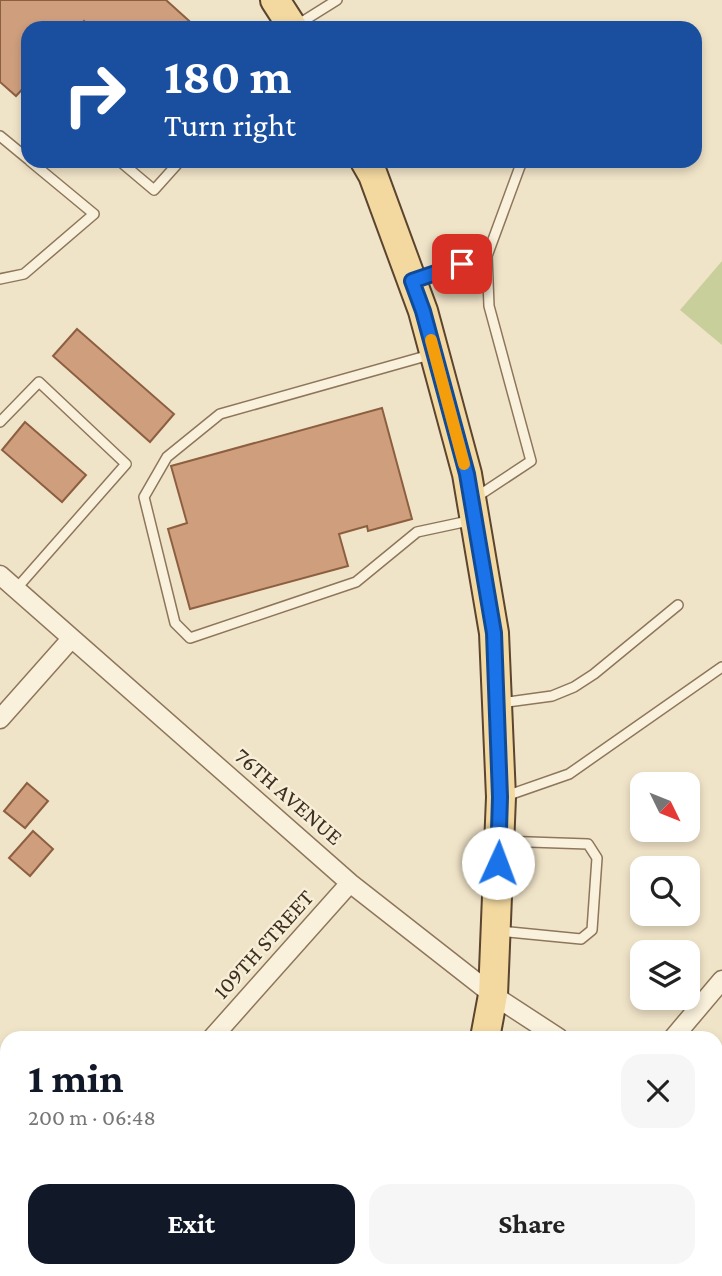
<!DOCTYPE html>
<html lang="en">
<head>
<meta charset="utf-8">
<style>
	:root { --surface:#fff; --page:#f6f6f6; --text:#222; --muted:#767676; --accent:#111827 }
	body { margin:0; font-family:"Crimson Pro",serif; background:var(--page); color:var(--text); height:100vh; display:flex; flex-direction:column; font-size:26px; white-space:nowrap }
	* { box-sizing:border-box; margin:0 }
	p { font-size:23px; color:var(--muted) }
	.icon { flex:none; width:38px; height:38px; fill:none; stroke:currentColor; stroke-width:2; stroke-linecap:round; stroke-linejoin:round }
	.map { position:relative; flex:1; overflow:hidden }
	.side { position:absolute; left:0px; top:1031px; width:723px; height:247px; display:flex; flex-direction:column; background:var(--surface); border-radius:21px 21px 0 0; box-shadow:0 4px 10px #0003 }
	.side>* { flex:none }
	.hud { position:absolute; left:21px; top:21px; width:681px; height:147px; border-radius:21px; box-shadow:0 4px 10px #0003; background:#1a4fa0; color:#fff; overflow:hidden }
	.needle { width:46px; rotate:133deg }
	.fabs { position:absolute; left:630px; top:772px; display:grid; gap:14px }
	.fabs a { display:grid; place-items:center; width:70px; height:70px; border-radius:14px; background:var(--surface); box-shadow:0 4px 10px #0003; font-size:35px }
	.pin { position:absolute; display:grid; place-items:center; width:60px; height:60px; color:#fff; margin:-30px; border-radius:14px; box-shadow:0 4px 10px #0006 }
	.me { position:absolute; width:77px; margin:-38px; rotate:2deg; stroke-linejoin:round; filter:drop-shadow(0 0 5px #0008) }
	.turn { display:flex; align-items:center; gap:24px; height:147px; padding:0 28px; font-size:32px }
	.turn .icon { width:91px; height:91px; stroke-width:2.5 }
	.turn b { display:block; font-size:49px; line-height:60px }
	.round { display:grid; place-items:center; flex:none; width:74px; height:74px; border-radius:21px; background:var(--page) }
	.overview { display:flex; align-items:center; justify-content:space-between; height:119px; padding:0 28px }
	h1 { font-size:42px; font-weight:700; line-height:52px; color:var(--accent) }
	.action { display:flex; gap:14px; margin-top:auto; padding:14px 28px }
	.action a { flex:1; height:80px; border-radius:21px; background:var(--accent); color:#fff; font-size:28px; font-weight:700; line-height:80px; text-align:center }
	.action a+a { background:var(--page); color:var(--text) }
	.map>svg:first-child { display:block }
	.green { fill:#c9cf9b }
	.building { fill:#cf9f7d; stroke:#8d5f41; stroke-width:2 }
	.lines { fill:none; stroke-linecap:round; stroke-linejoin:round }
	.lane-casing { stroke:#8d765c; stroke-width:12 }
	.street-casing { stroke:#8d765c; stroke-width:21 }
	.primary-casing { stroke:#5b4430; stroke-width:32 }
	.lane { stroke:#faf1dc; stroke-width:9 }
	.street { stroke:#faf1dc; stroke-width:18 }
	.primary { stroke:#f3d9a0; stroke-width:28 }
	.route-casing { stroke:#114b97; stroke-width:18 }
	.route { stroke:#1a73e8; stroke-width:12 }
	.slow { stroke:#f59e0b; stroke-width:12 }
	.labels { text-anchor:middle; stroke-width:5; stroke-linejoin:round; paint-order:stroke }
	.street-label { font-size:23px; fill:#3d2e20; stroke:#f7eed8 }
</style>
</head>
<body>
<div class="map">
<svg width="722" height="1276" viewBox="0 0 722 1276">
	<rect width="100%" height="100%" fill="#f0e4c8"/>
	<!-- green -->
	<path class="green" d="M722 261V345L680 310Z"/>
	<!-- building -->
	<path class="building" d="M0 0H166L197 28H92L84 21 78 28H28V83L16 96 0 82Z
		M77 329 174 414 150 442 53 356Z
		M382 408 412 519 368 531 367 526 339 534 348 566 190 609 168 529 187 523 171 466Z
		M25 422 86 475 62 502 2 450Z
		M27 783 48 801 25 828 4 811Z
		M33 831 53 849 30 876 9 858Z
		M722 1062V1109L716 1104V1069Z
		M7 1132V1167L0 1161V1140Z
		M328 1270H360L359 1276Z"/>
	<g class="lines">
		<!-- lane casing -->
		<g class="lane-casing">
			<path id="lane" d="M297 25 337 0
				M0 136 28 159
				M125 161 122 163 154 190 180 161
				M0 279 24 274 94 214 30 161
				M415 280 487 256 522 161
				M433 354 220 414 167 457 144 497 175 623 190 638 356 582 417 532 473 520
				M0 422 39 382 126 464 16 589
				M475 498 531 461 489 306 487 256
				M501 703 552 696 574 687 594 674 678 605
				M506 796 569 774 722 667
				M499 931 581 939 592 930 597 858 588 844 504 841
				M280 1270V1276"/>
		</g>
		<!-- street casing -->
		<g class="street-casing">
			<path id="street" d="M0 575 350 883 493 995 559 1038
				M0 719 71 639
				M212 1038 350 883
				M673 1038 722 980
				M716 1158 722 1164
				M1 1276 7 1269"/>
		</g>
		<!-- primary casing -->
		<g class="primary-casing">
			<path id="primary" d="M275 0 293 28
				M365 161 373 175 423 311 467 474 494 633 501 797 493 995 485 1038
				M440 1276 441 1270"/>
		</g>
		<!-- lane -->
		<use href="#lane" class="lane"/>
		<!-- street -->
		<use href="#street" class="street"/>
		<!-- primary -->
		<use href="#primary" class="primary"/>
	</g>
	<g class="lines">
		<!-- route casing -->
		<g class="route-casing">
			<path id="route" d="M462 264 412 281 423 311 467 474 494 633 500 797 498 863"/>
		</g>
		<!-- route -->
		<use href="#route" class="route"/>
		<!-- slow -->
		<path class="slow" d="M431 340 464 464"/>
	</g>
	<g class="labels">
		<!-- street labels -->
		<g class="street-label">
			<text transform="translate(289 796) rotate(41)" y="8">76TH AVENUE</text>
			<text transform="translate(263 944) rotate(-48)" y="8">109TH STREET</text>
		</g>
	</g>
</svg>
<div class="fabs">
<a><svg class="needle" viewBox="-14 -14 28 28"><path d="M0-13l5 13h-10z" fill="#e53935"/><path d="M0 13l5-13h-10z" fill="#767676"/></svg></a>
<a><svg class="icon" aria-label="search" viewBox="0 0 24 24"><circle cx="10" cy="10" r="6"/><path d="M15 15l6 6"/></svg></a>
<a><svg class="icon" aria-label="layers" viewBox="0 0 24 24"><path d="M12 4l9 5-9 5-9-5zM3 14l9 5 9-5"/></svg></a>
</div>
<div class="pin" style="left:462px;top:264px;background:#d93025"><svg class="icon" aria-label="arrive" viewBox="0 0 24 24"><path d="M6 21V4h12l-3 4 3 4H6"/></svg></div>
<svg class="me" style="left:498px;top:863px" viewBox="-20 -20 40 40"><circle r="19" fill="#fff"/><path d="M0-13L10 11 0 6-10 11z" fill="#1a73e8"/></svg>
<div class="hud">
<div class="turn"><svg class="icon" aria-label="right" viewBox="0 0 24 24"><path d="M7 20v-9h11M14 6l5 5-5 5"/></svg><div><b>180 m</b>Turn right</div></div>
</div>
<section class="side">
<div class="overview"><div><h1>1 min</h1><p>200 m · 06:48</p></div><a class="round"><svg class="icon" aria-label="close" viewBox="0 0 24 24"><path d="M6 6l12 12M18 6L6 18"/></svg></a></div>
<div class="action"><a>Exit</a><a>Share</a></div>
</section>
</div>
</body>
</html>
